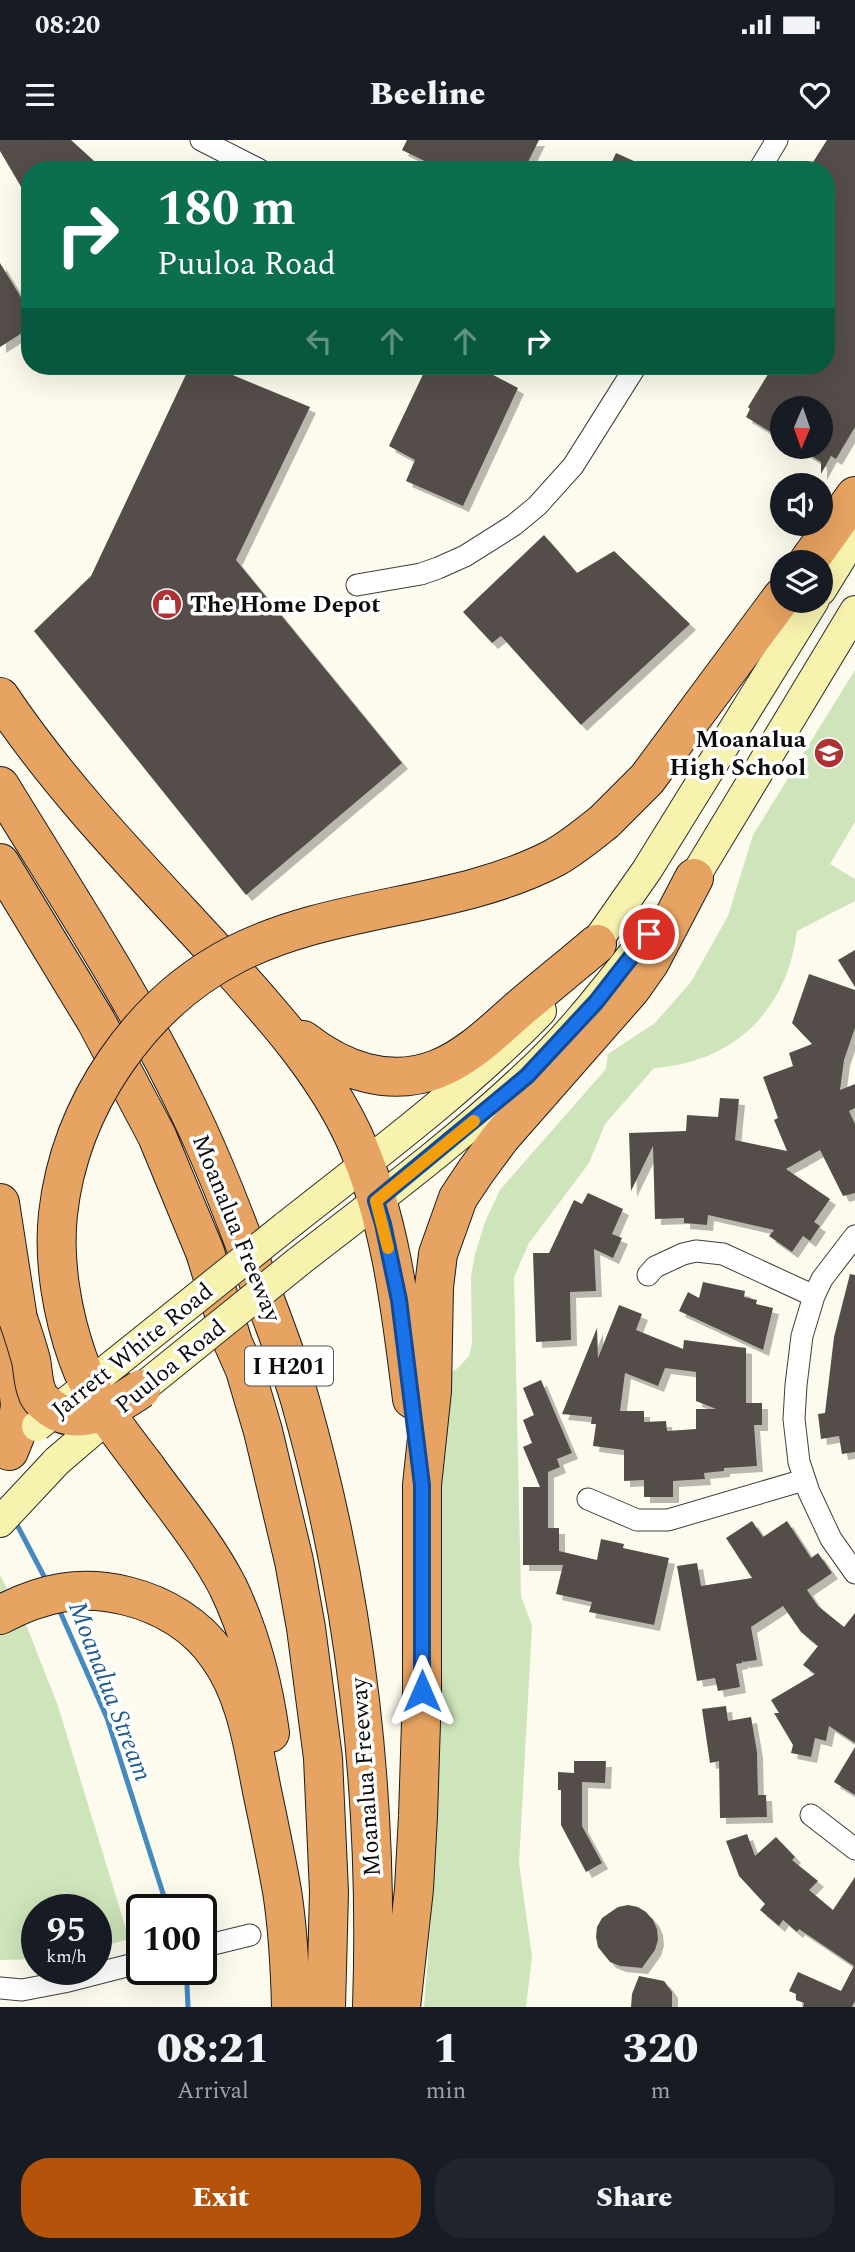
<!DOCTYPE html>
<html lang="en">
<head>
<meta charset="utf-8">
<style>
	:root { --surface:#171b24; --page:#20242c; --text:#f1f3f6; --muted:#9ea1a6; --accent:#b45309 }
	body { margin:0; font-family:Spectral,serif; background:var(--page); color:var(--text); height:100vh; display:flex; flex-direction:column; font-size:26px; white-space:nowrap }
	* { box-sizing:border-box; margin:0 }
	p { font-size:23px; color:var(--muted) }
	.icon { flex:none; width:38px; height:38px; fill:none; stroke:currentColor; stroke-width:2; stroke-linecap:round; stroke-linejoin:round }
	.map { position:relative; height:1867px; overflow:hidden }
	.panel { display:flex; flex-direction:column; background:var(--surface); flex:1 }
	.panel>* { flex:none }
	.hud { position:absolute; left:21px; top:21px; width:814px; height:214px; border-radius:28px; box-shadow:0 7px 28px #0002; background:#0b6e4f; color:#fff; overflow:hidden }
	.needle { width:46px; rotate:182deg }
	.tools { position:absolute; left:770px; top:256px; display:grid; gap:14px }
	.tools a { display:grid; place-items:center; width:63px; height:63px; border-radius:50%; background:var(--surface); box-shadow:0 7px 28px #0002; font-size:35px }
	.speed { position:absolute; left:21px; top:1754px; display:flex; gap:14px; font-size:35px; font-weight:700; text-align:center }
	.speed>* { display:grid; place-content:center; width:91px; height:91px; border-radius:50%; background:var(--surface); box-shadow:0 7px 28px #0002; line-height:1 }
	.speed small { font-size:18px; font-weight:400 }
	.speed .limit { border:4px solid #111; border-radius:10px; background:#fff; color:#111 }
	.pin { position:absolute; display:grid; place-items:center; width:60px; height:60px; color:#fff; margin:-30px; border:4px solid #fff; border-radius:50%; box-shadow:0 2px 7px #0007 }
	.me { position:absolute; width:77px; margin:-38px; rotate:0deg; stroke-linejoin:round; filter:drop-shadow(0 0 5px #0008) }
	.turn { display:flex; align-items:center; gap:24px; height:147px; padding:0 21px; font-size:32px }
	.turn .icon { width:91px; height:91px; stroke-width:2.5 }
	.turn b { display:block; font-size:49px; line-height:60px }
	.lanes { display:flex; align-items:center; height:66px; padding:0 21px; background:#0003; justify-content:center; gap:35px; direction:ltr }
	.lanes .off { opacity:.35 }
	.eta { display:flex; justify-content:space-evenly; align-items:center; height:119px; text-align:center }
	.eta b { font-size:42px; font-weight:800; line-height:49px }
	.button { display:flex; gap:14px; margin-top:auto; padding:14px 21px }
	.button a { flex:1; height:80px; border-radius:28px; background:var(--accent); color:#fff; font-size:28px; font-weight:800; line-height:80px; text-align:center }
	.button a+a { background:var(--page); color:var(--text) }
	.status { display:flex; justify-content:space-between; align-items:center; height:49px; padding:0 35px; background:var(--surface); direction:ltr }
	.status svg { height:19px; fill:currentColor }
	header { display:flex; justify-content:space-between; align-items:center; height:91px; padding:0 21px; background:var(--surface); font-size:32px; font-weight:800 }
	.map>svg:first-child { display:block }
	.green { fill:#cee4ba }
	.lines { fill:none; stroke-linecap:round; stroke-linejoin:round }
	.stream { stroke:#448ac0; stroke-width:5 }
	.building { fill:#544e49; fill-rule:evenodd; filter:url(#shadow) }
	.street-casing { stroke:#3f3f3f; stroke-width:23 }
	.secondary-casing { stroke:#2e2e2e; stroke-width:32 }
	.highway-casing { stroke:#1d1d1d; stroke-width:40 }
	.street { stroke:#fff; stroke-width:21 }
	.secondary { stroke:#f7f2ae; stroke-width:30 }
	.highway { stroke:#e7a361; stroke-width:38 }
	.secondary-bridge-casing { stroke:#2e2e2e; stroke-width:32; stroke-linecap:butt }
	.highway-bridge-casing { stroke:#1d1d1d; stroke-width:40; stroke-linecap:butt }
	.secondary-bridge { stroke:#f7f2ae; stroke-width:30 }
	.highway-bridge { stroke:#e7a361; stroke-width:38 }
	.route-casing { stroke:#114b97; stroke-width:18 }
	.route { stroke:#1a73e8; stroke-width:12 }
	.slow { stroke:#f59e0b; stroke-width:12 }
	.labels { text-anchor:middle; stroke-width:7; stroke-linejoin:round; paint-order:stroke }
	.shield { fill:#fff; stroke:#555; stroke-width:2 }
	.shield-label { font-size:23px; font-weight:bold; fill:#0c0c0c }
	.poi-label { font-size:24px; font-weight:bold; fill:#0c0c0c; stroke:#fff; text-anchor:start }
	.street-label { font-size:24px; fill:#0c0c0c; stroke:#fff }
	.water-label { font-size:26px; font-style:italic; fill:#215d92; stroke:#fff }
</style>
</head>
<body>
<div class="status"><b>08:20</b><svg viewBox="0 0 49 12"><path d="M0 12V9h3v3zM5 12V6h3v6zM10 12V3h3v9zM15 12V0h3v12zM26 1h20v11H26zM47 4h2v5h-2z"/></svg></div>
<header><svg class="icon" aria-label="menu" viewBox="0 0 24 24"><path d="M4 6h16M4 12h16M4 18h16"/></svg>Beeline<svg class="icon" aria-label="heart" viewBox="0 0 24 24"><path d="M12 20l-8-8c-3-5 5-10 8-4 3-6 11-1 8 4z"/></svg></header>
<div class="map">
<svg width="855" height="1867" viewBox="0 0 855 1867">
	<defs>
		<filter id="shadow"><feDropShadow dx="6" dy="6" stdDeviation="0" flood-color="#0004"/></filter>
	</defs>
	<rect width="100%" height="100%" fill="#fdfbed"/>
	<!-- green -->
	<path class="green" d="M855 530V682L830 724 855 739V761L797 791C787 871 734 922 654 928L605 984 589 1023 529 1103 514 1137 521 1456 532 1486 519 1723 532 1817 526 1867H424L435 1726 444 1237 458 1228 469 1216 472 1204 471 1136 475 1114 485 1082 500 1050 606 929 608 914 655 883 691 842 728 776 753 695Z
		M0 1435 27 1487 58 1566 129 1799 96 1808V1769H37V1819L0 1820Z"/>
	<g class="lines">
		<!-- stream -->
		<path class="stream" d="M14 1379 47 1442
			M58 1467 107 1578 168 1769
			M183 1829 187 1845 188 1867"/>
	</g>
	<!-- building -->
	<path class="building" d="M0 0H71L104 30H30V62L0 11Z
		M407 0H539L524 30H443L402 10Z
		M827 0H855V287L836 319 831 316 821 334V322L795 306H821V268H782V299L746 277 750 269 748 267 773 226H826V125L833 113 826 109V30H808Z
		M616 13 654 30H608Z
		M0 123 30 172V188L0 207Z
		M190 226H211L310 267 236 420 402 623 246 755 34 491 91 436Z
		M427 226H476L518 248 463 366 406 341 415 320 389 306Z
		M544 395 577 433 614 411 690 484 581 585 501 496 492 503 463 472Z
		M855 810V847L838 820Z
		M809 834 855 850V888L844 920 840 950 855 944V968L849 971 855 984V1053L843 1056 820 1010 786 1029 830 1059 814 1082 820 1086 810 1101 803 1096 792 1112 769 1096 774 1090 708 1075 707 1085 684 1083V1078L655 1079 653 1006 631 1051 629 993 686 991 687 975 718 977 720 958 739 959 735 1000 787 1011 774 980 778 978 763 937 793 926 789 913 812 904 792 883Z
		M588 1053 623 1069 612 1094 622 1098 613 1118 594 1109 596 1151 570 1152 571 1200 536 1202 533 1113H549L574 1060 582 1064Z
		M850 1134 855 1135V1312L842 1314 839 1296 821 1299 818 1274 825 1273 834 1197Z
		M703 1142 745 1151 744 1157 757 1160 756 1164 773 1168 763 1210 679 1171 688 1152 699 1158Z
		M619 1165 642 1174 636 1190 683 1209 684 1200 746 1208V1263H762V1285H754L757 1326 724 1328V1331L704 1333 705 1339 673 1341V1357H644V1340L624 1341V1310L593 1306 596 1284H591L592 1277 562 1274 597 1188 598 1218ZM665 1228 696 1232V1261L716 1269H696V1289L667 1291 666 1281 644 1282V1271H620L625 1233 658 1246Z
		M541 1240 572 1313 557 1319 560 1327 548 1332V1388H559V1411L597 1420 601 1399 624 1404 623 1408 669 1418 654 1485 589 1472 592 1462 556 1454 563 1425H523V1347H540L523 1307 532 1303 523 1280 534 1275 523 1248Z
		M752 1381 763 1397 787 1381 811 1418 818 1413 832 1433 807 1450 818 1466 844 1487 855 1473V1603L829 1586 826 1601 815 1598 811 1617 791 1613 793 1605 774 1573H779L771 1560 815 1534 803 1525 818 1506 801 1492 783 1466 751 1487 757 1520 743 1522 742 1520V1523L736 1524 740 1547 718 1551 715 1538 697 1541 677 1426 697 1423 701 1446 752 1438 726 1398Z
		M726 1566 728 1581 751 1577 757 1612 758 1655H766L767 1677 720 1678 719 1621 710 1623 702 1569Z
		M855 1607V1655L834 1642Z
		M574 1621H606L605 1643 582 1642V1686L602 1723 586 1732 561 1685V1650H558V1632L574 1633Z
		M747 1694 755 1716 776 1697 795 1717 792 1720 818 1741 809 1750 833 1770 855 1737V1861L852 1867H803L804 1863 796 1860V1854L789 1851 798 1832 841 1851 854 1826 799 1789 797 1792 783 1780 779 1786 760 1770 765 1764 739 1736 726 1701Z
		M628 1765 638 1767 646 1772 653 1780 657 1789 658 1800 655 1810 642 1828 620 1826 610 1822 598 1807 596 1797 597 1787 602 1778 618 1767Z
		M639 1836 664 1841 672 1852V1867H631L632 1854Z"/>
	<g class="lines">
		<!-- street casing -->
		<g class="street-casing">
			<path id="street" d="M201 0 260 30
				M759 30 777 0
				M357 445 421 434 438 428 465 416 514 385 537 366 573 326 636 226
				M855 1096 822 1139 814 1156 802 1196 796 1245 794 1279 799 1322 809 1352 831 1399 855 1433
				M648 1135 655 1127 683 1114 696 1111 723 1114 814 1156
				M588 1359 637 1380H668L804 1340
				M811 1675 855 1709
				M201 1807 250 1795
				M0 1848 22 1850 64 1842 142 1822"/>
		</g>
		<!-- secondary casing -->
		<g class="secondary-casing">
			<path id="secondary" d="M821 450 855 395
				M682 754 694 738 855 471
				M584 820 647 730 814 460
				M285 1087C372 1018 463 951 541 871
				M298 1122C375 1062 455 1003 526 936 572 894 609 844 648 795
				M0 1382 57 1321"/>
		</g>
		<!-- highway casing -->
		<g class="highway-casing">
			<path id="highway" d="M808 422 855 356
				M0 557C63 651 143 732 219 815 269 871 322 928 354 997 391 1079 401 1171 412 1259
				M0 646C64 751 134 856 187 967 216 1026 239 1087 261 1149 275 1186 289 1222 300 1260 357 1461 379 1658 372 1867
				M605 681 647 639 782 457
				M0 723 96 881 157 996 205 1112 233 1203 245 1230 263 1291 294 1421 306 1488 323 1618 329 1752 326 1867
				M303 900C341 930 389 948 437 929 468 917 494 891 519 869 545 847 571 826 597 804
				M0 1063 18 1179 16 1224 20 1266 15 1296 9 1311
				M145 1326C173 1365 206 1404 228 1447 250 1493 263 1542 270 1593
				M0 1475C41 1453 81 1444 127 1456 163 1465 197 1485 218 1516 246 1554 253 1606 262 1651 269 1684 276 1717 282 1751 288 1789 290 1828 291 1867
				M401 1867 414 1749 418 1676 422 1551V1345L432 1251 434 1147 438 1114 458 1058 476 1031 501 997 631 849 650 822 694 738"/>
		</g>
		<!-- street -->
		<use href="#street" class="street"/>
		<!-- secondary -->
		<use href="#secondary" class="secondary"/>
		<!-- highway -->
		<use href="#highway" class="highway"/>
		<!-- secondary-bridge casing -->
		<g class="secondary-bridge-casing">
			<path id="secondary-bridge" d="M37 1286 285 1087
				M57 1321 141 1249 298 1122"/>
		</g>
		<!-- highway-bridge casing -->
		<g class="highway-bridge-casing">
			<path id="highway-bridge" d="M18 1179C23 1193 27 1206 31 1220 33 1231 33 1243 37 1252 39 1259 46 1264 51 1268 81 1289 116 1266 141 1249
				M145 1326C120 1293 92 1259 78 1219 62 1174 53 1121 58 1074 70 966 140 863 236 814 335 764 456 769 554 718 572 708 589 694 605 681"/>
		</g>
		<!-- secondary-bridge -->
		<use href="#secondary-bridge" class="secondary-bridge"/>
		<!-- highway-bridge -->
		<use href="#highway-bridge" class="highway-bridge"/>
	</g>
	<g class="lines">
		<!-- route casing -->
		<g class="route-casing">
			<path id="route" d="M422 1551V1345L399 1160 383 1084 376 1061 527 936 596 862 649 794"/>
		</g>
		<!-- route -->
		<use href="#route" class="route"/>
		<!-- slow -->
		<path class="slow" d="M388 1108 376 1061 474 981"/>
	</g>
	<!-- icons -->
	<defs>
		<g id="shop-disc" transform="scale(1.575)"><circle r="9.5" fill="#af3133" stroke="#fff"/><path d="M-5-2.5h2.3a2.7 3.5 0 0 1 5.4 0H5L5.5 6h-11ZM-1.5-2.5h3a1.5 2.3 0 0 0-3 0Z" fill="#fff"/></g>
		<g id="school-disc" transform="scale(1.575)"><circle r="9.5" fill="#af3133" stroke="#fff"/><path d="M0-5L7-2L0 1L-7-2ZM-4 1L0 2.5L4 1V4Q0 6-4 4Z" fill="#fff"/></g>
	</defs>
	<g fill-rule="evenodd">
		<use href="#shop-disc" x="167" y="464"/>
		<use href="#school-disc" x="829" y="613"/>
	</g>
	<g class="labels">
		<!-- shield labels -->
		<rect class="shield" x="245" y="1206.5" width="88" height="39" rx="5"/>
		<g class="shield-label">
			<text x="289" y="1234">I H201</text>
		</g>
		<!-- poi labels -->
		<g class="poi-label">
			<text x="190" y="472">The Home Depot</text>
			<text x="806" y="607" text-anchor="end">Moanalua<tspan x="806" dy="28">High School</tspan></text>
		</g>
		<!-- street labels -->
		<g class="street-label">
			<text transform="translate(237 1088) rotate(68)" y="8">Moanalua Freeway</text>
			<text transform="translate(132 1210) rotate(-39)" y="8">Jarrett White Road</text>
			<text transform="translate(170 1226) rotate(-39)" y="8">Puuloa Road</text>
			<text transform="translate(365 1637) rotate(-94)" y="8">Moanalua Freeway</text>
		</g>
		<!-- water labels -->
		<g class="water-label">
			<text transform="translate(111 1551) rotate(69)" y="9">Moanalua Stream</text>
		</g>
	</g>
</svg>
<div class="tools">
<a><svg class="needle" viewBox="-14 -14 28 28"><path d="M0-13l5 13h-10z" fill="#e53935"/><path d="M0 13l5-13h-10z" fill="#9ea1a6"/></svg></a>
<a><svg class="icon" aria-label="sound" viewBox="0 0 24 24"><path d="M4 9h4l5-4v14l-5-4H4zM17 9q2 3 0 6"/></svg></a>
<a><svg class="icon" aria-label="layers" viewBox="0 0 24 24"><path d="M12 4l9 5-9 5-9-5zM3 14l9 5 9-5"/></svg></a>
</div>
<div class="speed"><div>95<small>km/h</small></div><div class="limit">100</div></div>
<div class="pin" style="left:649px;top:794px;background:#d93025"><svg class="icon" aria-label="arrive" viewBox="0 0 24 24"><path d="M6 21V4h12l-3 4 3 4H6"/></svg></div>
<svg class="me" style="left:422px;top:1551px" viewBox="-20 -20 40 40"><path d="M0-17L14 15 0 8-14 15z" fill="#1a73e8" stroke="#fff" stroke-width="4"/></svg>
<div class="hud">
<div class="turn"><svg class="icon" aria-label="right" viewBox="0 0 24 24"><path d="M7 20v-9h11M14 6l5 5-5 5"/></svg><div><b>180 m</b>Puuloa Road</div></div>
<div class="lanes"><svg class="icon off" aria-label="left" viewBox="0 0 24 24"><path d="M17 20v-9H6M10 6l-5 5 5 5"/></svg><svg class="icon off" aria-label="ahead" viewBox="0 0 24 24"><path d="M12 20V5M6 11l6-6 6 6"/></svg><svg class="icon off" aria-label="ahead" viewBox="0 0 24 24"><path d="M12 20V5M6 11l6-6 6 6"/></svg><svg class="icon" aria-label="right" viewBox="0 0 24 24"><path d="M7 20v-9h11M14 6l5 5-5 5"/></svg></div>
</div>
</div>
<section class="panel">
<div class="eta">
<div><b>08:21</b><p>Arrival</p></div>
<div><b>1</b><p>min</p></div>
<div><b>320</b><p>m</p></div>
</div>
<div class="button"><a>Exit</a><a>Share</a></div>
</section>
</body>
</html>
